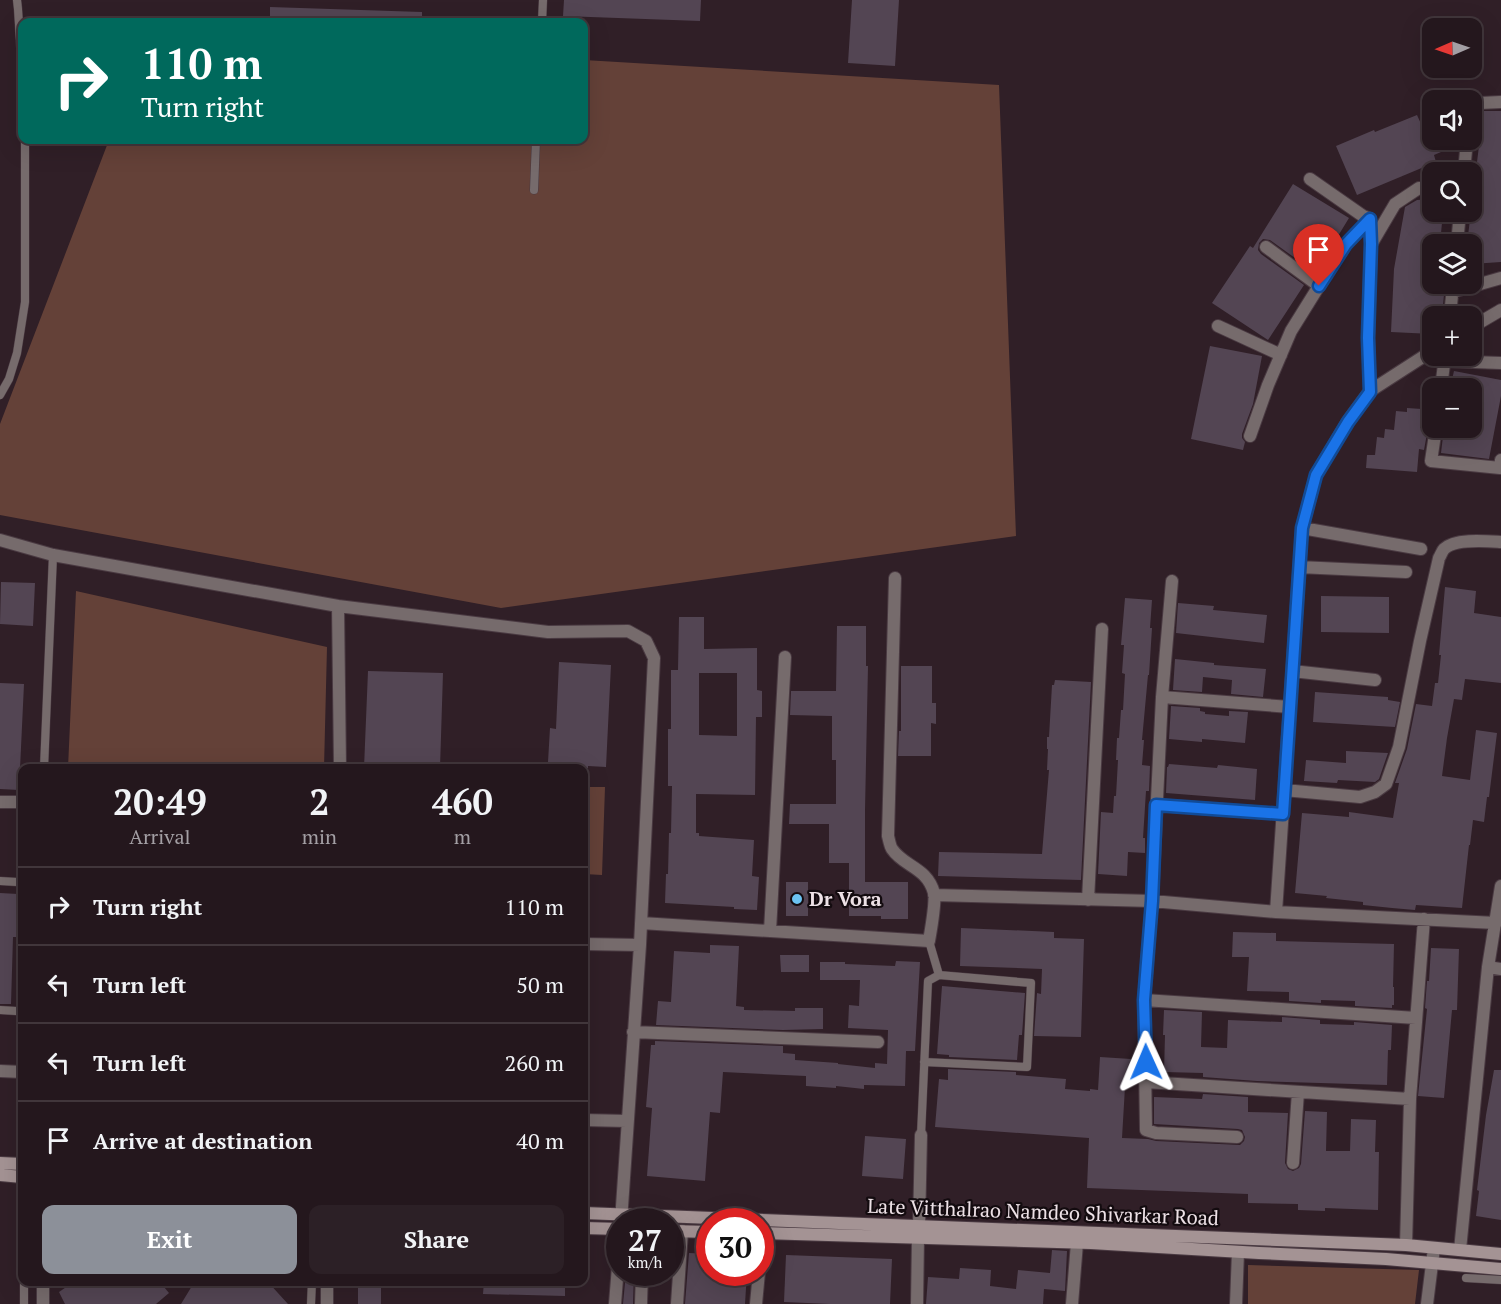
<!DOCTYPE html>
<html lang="en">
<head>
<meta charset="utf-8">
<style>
	:root { --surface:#24171d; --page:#2c2026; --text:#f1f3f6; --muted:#a39fa4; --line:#41363b; --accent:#8c9099 }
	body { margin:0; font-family:"PT Serif",serif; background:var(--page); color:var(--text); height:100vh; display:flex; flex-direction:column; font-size:22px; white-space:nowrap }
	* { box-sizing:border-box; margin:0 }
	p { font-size:20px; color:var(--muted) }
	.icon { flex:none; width:33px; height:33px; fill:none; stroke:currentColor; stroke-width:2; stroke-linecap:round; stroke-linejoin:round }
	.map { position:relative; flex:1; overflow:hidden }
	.details { position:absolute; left:18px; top:764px; width:570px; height:522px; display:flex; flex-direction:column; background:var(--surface); border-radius:12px; box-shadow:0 6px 24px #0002,0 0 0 2px var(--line) }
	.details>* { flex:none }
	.hud { position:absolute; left:18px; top:18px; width:570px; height:126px; border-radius:12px; box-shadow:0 6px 24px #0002,0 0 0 2px var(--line); background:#00695c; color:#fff; overflow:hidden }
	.needle { width:39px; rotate:268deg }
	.controls { position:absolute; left:1422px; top:18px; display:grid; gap:12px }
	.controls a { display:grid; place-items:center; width:60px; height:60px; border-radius:12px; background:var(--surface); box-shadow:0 6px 24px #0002,0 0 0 2px var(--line); font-size:30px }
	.speed { position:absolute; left:606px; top:1208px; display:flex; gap:12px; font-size:30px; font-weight:700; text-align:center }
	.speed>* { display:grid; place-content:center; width:78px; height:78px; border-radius:50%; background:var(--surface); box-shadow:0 6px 24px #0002,0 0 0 2px var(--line); line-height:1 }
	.speed small { font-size:15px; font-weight:400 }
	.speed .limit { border:9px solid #d22; background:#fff; color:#111 }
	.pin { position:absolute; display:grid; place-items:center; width:51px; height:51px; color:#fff; margin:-62px -26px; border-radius:50% 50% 50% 0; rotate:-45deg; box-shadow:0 0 6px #0007 }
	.pin .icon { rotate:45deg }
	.me { position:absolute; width:66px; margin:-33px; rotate:359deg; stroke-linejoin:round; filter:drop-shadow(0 0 4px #0008) }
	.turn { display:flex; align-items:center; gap:21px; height:126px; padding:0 24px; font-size:27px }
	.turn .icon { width:78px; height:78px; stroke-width:2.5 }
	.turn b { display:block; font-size:42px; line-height:51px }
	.eta { display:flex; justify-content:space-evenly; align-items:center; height:102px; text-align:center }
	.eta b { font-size:36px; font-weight:700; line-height:42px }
	.button { display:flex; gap:12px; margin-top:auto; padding:12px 24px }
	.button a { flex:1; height:69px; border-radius:12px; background:var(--accent); color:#fff; font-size:24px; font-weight:700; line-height:69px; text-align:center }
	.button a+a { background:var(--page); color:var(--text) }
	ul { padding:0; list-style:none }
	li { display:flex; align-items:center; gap:18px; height:78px; padding:0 24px; border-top:2px solid var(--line) }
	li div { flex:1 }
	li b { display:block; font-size:22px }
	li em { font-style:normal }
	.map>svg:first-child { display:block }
	.green { fill:#644138 }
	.building { fill:#534553; fill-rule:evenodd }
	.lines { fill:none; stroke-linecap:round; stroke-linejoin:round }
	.lane-casing { stroke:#4a3a42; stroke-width:9 }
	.street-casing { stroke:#4a3a42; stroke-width:14 }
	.secondary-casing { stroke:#4a3a42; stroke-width:14 }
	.lane { stroke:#766b6c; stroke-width:8 }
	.street { stroke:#766b6c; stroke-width:12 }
	.secondary { stroke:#a49394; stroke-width:12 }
	.route-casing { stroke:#114b97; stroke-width:15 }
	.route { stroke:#1a73e8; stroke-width:10 }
	.poi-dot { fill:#6bc3f2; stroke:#130b0f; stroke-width:2 }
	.labels { text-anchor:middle; stroke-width:4.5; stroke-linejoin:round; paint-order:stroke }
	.poi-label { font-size:20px; font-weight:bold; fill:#ede1e6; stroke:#130b0f; text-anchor:start }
	.street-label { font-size:20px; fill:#ede1e6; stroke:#130b0f }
</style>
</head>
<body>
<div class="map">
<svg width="1501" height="1304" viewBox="0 0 1501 1304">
	<rect width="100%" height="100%" fill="#301f27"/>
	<!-- green -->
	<path class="green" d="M584 60 999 85 1016 536 501 608 0 515V424L109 140H584Z
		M76 591 327 647 324 768H68Z
		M584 787H605L602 875 584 874Z
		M1248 1265 1419 1270 1415 1304H1248Z"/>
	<!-- building -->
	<path class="building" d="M564 0H701L700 21 563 16Z
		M852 0H899L895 66 848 63Z
		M270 7 422 12V22H270Z
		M1484 111H1501V262L1472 264V244H1467L1483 113Z
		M1417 115 1422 126 1426 124 1427 129 1432 127V140H1435L1441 152 1434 155 1436 162 1357 195 1336 146 1374 130 1375 132Z
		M1293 184 1349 218 1316 272 1314 270 1313 271 1270 240 1263 239 1259 243 1258 250 1261 254 1304 285 1268 340 1212 303 1250 246 1253 248Z
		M1432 199V212H1443L1440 244H1432V284H1445L1442 316H1432V334L1391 332 1394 269 1405 207 1417 200Z
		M1210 346 1262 356 1253 404 1242 434V438L1245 442 1243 450 1191 439Z
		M1454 371 1501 380V396L1489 459 1441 453 1444 428H1472V388H1450Z
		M1407 408 1422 409 1420 428H1428L1424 450 1419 449 1417 472 1366 468 1367 455H1375L1377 437 1384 438 1385 429 1394 430 1396 411 1407 412Z
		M1 582 35 583 33 626 0 624Z
		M1445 587 1476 591 1474 613 1501 617V683L1465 679 1462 700 1454 699 1447 738 1442 776 1470 780 1476 730 1497 733 1489 797H1487L1484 822 1473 820 1470 845H1469L1462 908 1416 905 1415 910 1392 908 1363 905V902L1326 898 1327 896 1295 893 1302 813 1349 817V812L1393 818 1399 783H1395L1407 749 1416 704 1432 706 1435 683H1438L1441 655H1439Z
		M1321 596 1389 597V633L1321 632Z
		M1125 598 1152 600 1150 628H1152L1149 675H1148L1142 740H1144L1142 765 1150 766 1149 791H1146L1143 838H1145V853L1128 852 1127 876 1098 874 1101 812 1113 813 1114 796H1116L1118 760H1116L1117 738H1119L1121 710H1123L1125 674 1122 673 1124 645H1121Z
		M1178 603 1214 606 1213 610 1267 615 1264 643 1176 633Z
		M679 617H704V649L757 648V690L762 691V717H756L755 795 696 794V833H699V836L754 840 752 876 759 877 757 910 734 909V907L665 903 666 874H668L669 833H671L672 786H668V729H671V670H678ZM699 673H737V736L699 735Z
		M837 626H866V666H868L865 810V882H908V919H881V916H849V863H829V824H789L790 804H836V760H832V716L790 715 791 691H836Z
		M1175 659 1214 663V665L1266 669 1263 697 1231 694 1232 680 1203 677 1202 692 1173 690Z
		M559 662 611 665 606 767 588 766V768H576L564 767V763L548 762 550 728 556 729Z
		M901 666H932V703H936V724L931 723V756H898L899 731H901Z
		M368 671 443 673 440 768H364Z
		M1055 680 1091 682 1081 880 938 876 939 852 1042 854 1049 770H1047L1048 749H1047V737H1049L1052 685H1054Z
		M0 683 24 684 19 790 0 789Z
		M1315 692 1388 697V700L1400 702 1395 727 1313 722Z
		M1171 706 1200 708V711L1205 712V714L1229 716V711L1248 712 1245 743 1202 739V742L1169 739Z
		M1346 751 1388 753 1379 779 1375 782 1338 780 1337 783 1304 781 1306 760 1346 763Z
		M1169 764 1217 768 1218 765 1257 769 1255 800 1166 793 1167 767H1168Z
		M786 882H808V916H786Z
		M0 893 18 894 17 937H13L11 1004H0Z
		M961 928 1054 932V938L1084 939 1081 1037 1034 1036 1037 993 1041 994 1042 969 960 966Z
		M1233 932 1276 933V941L1394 944 1393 987H1394V1005H1392V1008L1355 1006V1001L1321 1000V1003L1289 1001V992L1247 991 1249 957H1232Z
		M710 945 739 946 736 1006 744 1007V1010L795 1011V1008H823V1029L783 1030 656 1025 658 1001 671 1002 674 951 710 953Z
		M1431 948 1459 949 1457 1010H1452L1444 1098 1418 1096 1427 1009 1425 1008 1427 981H1429Z
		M780 955H809V972H781Z
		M896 961 920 962 915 1051H906L905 1086 864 1085V1089L836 1086V1088L806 1086V1076L723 1072 720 1113 710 1112 705 1181 647 1176 652 1108 646 1107 651 1045H655V1041L783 1046V1053L795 1054V1060L838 1063V1064L875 1068V1063L887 1064 888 1030 848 1028 849 1005 859 1006 860 980H820V962H845V964L895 966Z
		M942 986 1025 993 1022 1035H1019L1017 1060 949 1057V1055L937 1054Z
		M1164 1010 1202 1012 1201 1047 1227 1048 1228 1020 1282 1022V1017L1320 1020V1024L1354 1025V1022L1392 1025 1391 1050H1388L1387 1085 1257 1081 1203 1077V1073L1164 1072 1165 1035H1163Z
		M1100 1057 1131 1059 1129 1087H1125L1122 1138 1148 1139 1156 1141 1240 1145 1244 1141 1245 1137 1242 1130 1238 1129 1154 1124V1097L1202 1099 1203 1094 1248 1097V1112L1288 1113 1285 1163 1288 1169 1293 1171 1299 1168 1301 1164 1305 1111 1327 1112 1326 1151H1350L1351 1119 1376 1120 1375 1152H1379L1378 1210 1325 1208V1211L1298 1210V1204L1248 1203V1194L1087 1188 1089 1138 935 1127 939 1079 948 1080V1069L1016 1072V1075L1066 1079 1065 1089 1090 1091V1089L1098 1090Z
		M1494 1070H1501V1220L1476 1216 1479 1191 1477 1190 1486 1115Z
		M865 1136 906 1139 903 1179 862 1176Z
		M1052 1250 1067 1251 1065 1291 1044 1289 1043 1304H926L928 1277 959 1279 960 1268 991 1270 990 1286 1016 1289 1018 1270 1050 1273Z
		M689 1253 710 1254V1272H747L745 1304H685Z
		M786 1255 892 1259 890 1304H830L784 1302Z
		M626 1272H634L633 1304H623Z
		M75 1281H159L169 1293 156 1304H65L59 1292Z
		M195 1281H267L288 1304H181Z
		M358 1281H381V1304H358Z
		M484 1281H565V1296L483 1294Z"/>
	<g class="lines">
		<!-- lane casing -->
		<g class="lane-casing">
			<path id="lane" d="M17 0 18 9 22 72
				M542 22 543 0
				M534 190 536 140
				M0 395 9 379 17 353 25 302V140
				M44 768 53 555
				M0 881 17 882
				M0 1010 16 1011
				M924 1062 1027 1067 1031 983 939 975
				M921 1135 928 981 939 975 929 941
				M1466 1278 1501 1280
				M24 1304V1281
				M311 1304 312 1281"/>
		</g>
		<!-- street casing -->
		<g class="street-casing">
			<path id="street" d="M1472 113 1480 103 1501 102
				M1464 172 1467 140
				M1310 179 1363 216 1370 219
				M1372 243 1395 204 1419 188
				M1457 244 1460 212
				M1266 247 1319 286
				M1452 292 1501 278
				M1450 316 1453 285
				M1218 326 1281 355
				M1472 327 1501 310
				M1444 361 1501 363
				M1441 388 1445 356
				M1436 428 1431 461 1500 468 1501 460
				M1250 436 1268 385 1291 331 1337 257 1346 244 1370 219 1371 244 1368 338 1370 391
				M1302 528 1421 549
				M0 540 53 555 338 606
				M1299 567 1406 572
				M1172 581 1162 697 1152 901 1144 1000 1146 1130 1156 1133 1237 1137
				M1292 671 1375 680
				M1162 697 1290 707
				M340 768 338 606 548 632 628 631 646 641 654 658 640 945 621 1221
				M1284 790 1360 797 1375 792 1386 784 1399 747 1420 641 1439 558C1441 555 1442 551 1444 549 1455 538 1486 541 1501 542
				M0 802H21
				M1157 805 1283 814
				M1501 886 1488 967 1501 969
				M934 895 1152 901 1276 912 1496 923
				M1088 900 1102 629
				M1276 912 1302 528 1316 475 1348 421 1370 391 1432 351
				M641 923 929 941C931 929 936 903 934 893 927 867 904 867 892 849 890 846 889 840 888 836L895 578
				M770 931 785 657
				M584 944 640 945
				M1144 1000 1416 1018
				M633 1032 878 1042
				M0 1071 22 1072
				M1146 1082 1410 1099
				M584 1120 627 1121
				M1293 1163 1298 1092
				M919 1226 921 1135
				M1406 1245 1410 1099 1424 919
				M1460 1250 1488 967
				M760 1253 762 1233
				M43 1281V1304
				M327 1304V1281
				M615 1304 620 1241
				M641 1304 642 1272
				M677 1304 682 1231
				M756 1304 759 1272
				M917 1304 918 1238
				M1072 1304 1077 1243
				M1236 1304 1238 1252
				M1427 1304 1434 1248"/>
		</g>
		<!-- secondary casing -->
		<g class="secondary-casing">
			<path id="secondary" d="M0 1163 22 1164
				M0 1175 22 1177
				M584 1213 1406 1245 1501 1254
				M584 1228 620 1229
				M670 1231 710 1232
				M760 1233 1091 1243 1259 1253 1386 1259 1501 1269"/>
		</g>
		<!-- lane -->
		<use href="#lane" class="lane"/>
		<!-- street -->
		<use href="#street" class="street"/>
		<!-- secondary -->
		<use href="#secondary" class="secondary"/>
	</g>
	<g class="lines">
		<!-- route casing -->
		<g class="route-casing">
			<path id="route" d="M1146 1062 1144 1000 1152 901 1156 805 1283 814 1302 528 1316 475 1348 422 1370 392 1368 338 1371 244 1370 219 1346 244 1319 286"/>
		</g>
		<!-- route -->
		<use href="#route" class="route"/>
	</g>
	<!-- markers -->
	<circle class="poi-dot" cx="797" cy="899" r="6"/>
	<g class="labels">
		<!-- poi labels -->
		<g class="poi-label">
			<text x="809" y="906">Dr Vora</text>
		</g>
		<!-- street labels -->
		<g class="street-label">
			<text transform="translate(1043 1212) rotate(2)" y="7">Late Vitthalrao Namdeo Shivarkar Road</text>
		</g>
	</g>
</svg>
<div class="controls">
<a><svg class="needle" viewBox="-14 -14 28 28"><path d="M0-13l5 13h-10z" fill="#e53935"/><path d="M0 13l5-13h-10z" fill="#a39fa4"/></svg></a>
<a><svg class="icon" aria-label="sound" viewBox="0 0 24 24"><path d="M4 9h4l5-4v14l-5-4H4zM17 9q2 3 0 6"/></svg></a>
<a><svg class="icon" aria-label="search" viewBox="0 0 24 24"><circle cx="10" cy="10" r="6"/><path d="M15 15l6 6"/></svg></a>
<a><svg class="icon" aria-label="layers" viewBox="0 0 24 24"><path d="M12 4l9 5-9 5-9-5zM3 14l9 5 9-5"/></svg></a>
<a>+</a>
<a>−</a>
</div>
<div class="speed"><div>27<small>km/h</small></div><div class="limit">30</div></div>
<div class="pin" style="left:1319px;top:286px;background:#d93025"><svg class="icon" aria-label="arrive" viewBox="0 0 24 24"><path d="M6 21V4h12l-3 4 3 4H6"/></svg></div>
<svg class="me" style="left:1146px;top:1062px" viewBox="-20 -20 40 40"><path d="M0-17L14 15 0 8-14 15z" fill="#1a73e8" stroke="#fff" stroke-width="4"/></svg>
<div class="hud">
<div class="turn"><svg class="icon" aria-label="right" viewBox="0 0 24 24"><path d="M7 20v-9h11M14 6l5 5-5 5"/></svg><div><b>110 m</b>Turn right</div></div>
</div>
<section class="details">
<div class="eta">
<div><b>20:49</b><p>Arrival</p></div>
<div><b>2</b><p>min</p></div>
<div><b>460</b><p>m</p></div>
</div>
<ul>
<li><svg class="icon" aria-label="right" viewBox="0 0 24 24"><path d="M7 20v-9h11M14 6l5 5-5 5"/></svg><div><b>Turn right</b></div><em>110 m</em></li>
<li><svg class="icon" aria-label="left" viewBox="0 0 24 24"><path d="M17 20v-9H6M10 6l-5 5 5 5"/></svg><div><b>Turn left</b></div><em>50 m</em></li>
<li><svg class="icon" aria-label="left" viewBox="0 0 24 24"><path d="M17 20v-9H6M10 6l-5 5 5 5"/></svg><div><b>Turn left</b></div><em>260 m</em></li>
<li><svg class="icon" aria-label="arrive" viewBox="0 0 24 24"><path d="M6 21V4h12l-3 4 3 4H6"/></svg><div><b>Arrive at destination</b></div><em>40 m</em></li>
</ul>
<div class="button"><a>Exit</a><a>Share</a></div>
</section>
</div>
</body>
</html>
